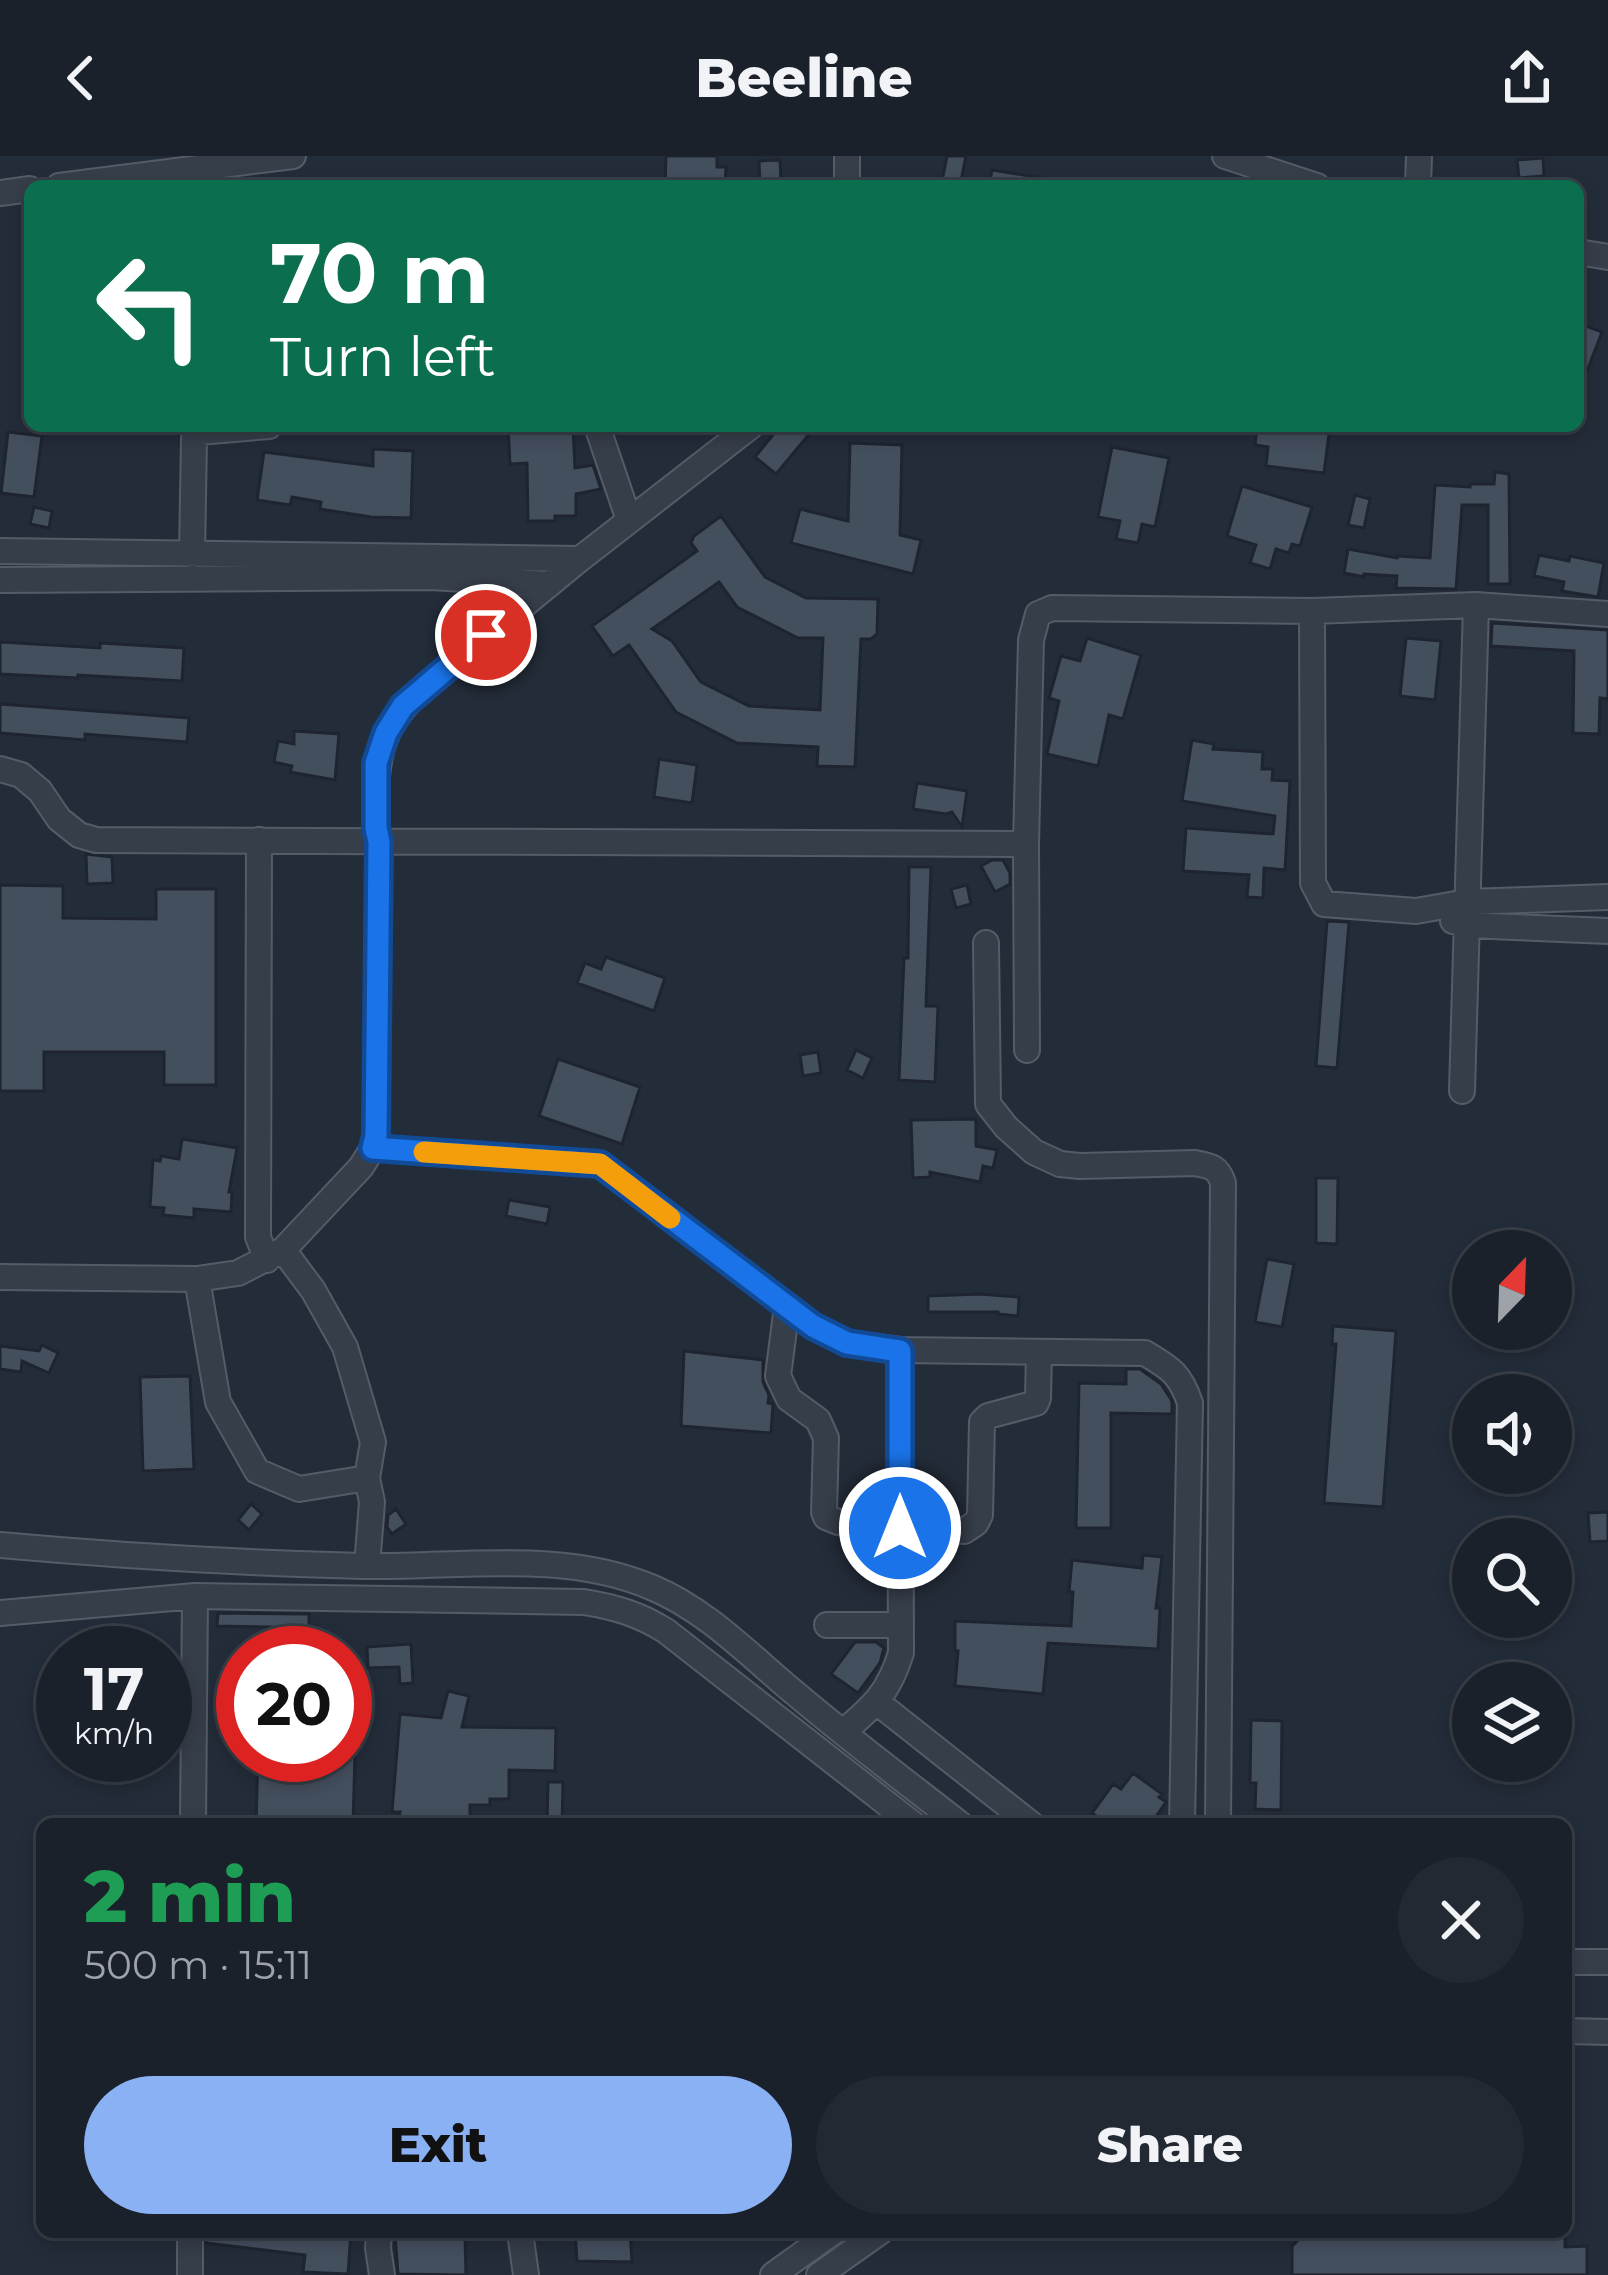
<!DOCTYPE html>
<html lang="en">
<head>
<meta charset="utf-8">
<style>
	:root { --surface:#1a212b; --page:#232933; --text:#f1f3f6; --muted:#9fa3a9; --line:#383e47; --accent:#89b1f3 }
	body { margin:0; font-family:Montserrat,sans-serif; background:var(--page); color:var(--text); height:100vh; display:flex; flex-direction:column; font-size:45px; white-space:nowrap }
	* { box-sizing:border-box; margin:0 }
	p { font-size:39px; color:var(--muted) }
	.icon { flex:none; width:66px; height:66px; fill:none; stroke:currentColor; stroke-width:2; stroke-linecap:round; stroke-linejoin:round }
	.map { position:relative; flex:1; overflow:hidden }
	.side { position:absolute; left:36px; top:1662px; width:1536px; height:420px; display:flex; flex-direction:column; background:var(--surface); border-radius:18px; box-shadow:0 6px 18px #0003,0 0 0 3px var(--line) }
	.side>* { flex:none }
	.top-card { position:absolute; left:24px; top:24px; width:1560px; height:252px; border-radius:18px; box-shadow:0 6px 18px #0003,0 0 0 3px var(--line); background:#0b6e4f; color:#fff; overflow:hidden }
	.needle { width:78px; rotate:23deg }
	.controls { position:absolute; left:1452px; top:1074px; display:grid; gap:24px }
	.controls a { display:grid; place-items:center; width:120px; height:120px; border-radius:50%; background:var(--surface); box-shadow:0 6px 18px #0003,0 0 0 3px var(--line); font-size:60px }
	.speed { position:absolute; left:36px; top:1470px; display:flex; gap:24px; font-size:60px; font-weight:700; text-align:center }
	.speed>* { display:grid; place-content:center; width:156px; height:156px; border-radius:50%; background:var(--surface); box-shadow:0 6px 18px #0003,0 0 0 3px var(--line); line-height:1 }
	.speed small { font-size:30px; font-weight:400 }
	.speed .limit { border:18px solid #d22; background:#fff; color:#111 }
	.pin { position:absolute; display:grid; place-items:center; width:102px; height:102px; color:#fff; margin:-51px; border:6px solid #fff; border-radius:50%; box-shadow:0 3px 12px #0007 }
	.me { position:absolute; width:132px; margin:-66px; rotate:0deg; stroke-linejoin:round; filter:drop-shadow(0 0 9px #0008) }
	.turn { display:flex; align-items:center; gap:42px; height:252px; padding:0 48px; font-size:54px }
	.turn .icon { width:156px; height:156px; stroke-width:2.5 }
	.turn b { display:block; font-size:84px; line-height:102px }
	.round { display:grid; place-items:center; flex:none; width:126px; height:126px; border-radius:63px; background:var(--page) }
	.head { display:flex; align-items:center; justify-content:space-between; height:204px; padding:0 48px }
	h1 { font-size:72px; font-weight:800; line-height:90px; color:#1e9e55 }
	.primary-button { display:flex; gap:24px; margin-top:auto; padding:24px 48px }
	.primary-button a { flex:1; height:138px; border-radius:72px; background:var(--accent); color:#111; font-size:48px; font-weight:800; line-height:138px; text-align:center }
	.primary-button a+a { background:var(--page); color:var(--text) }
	header { display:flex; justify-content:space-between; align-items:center; height:156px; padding:0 48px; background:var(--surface); font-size:54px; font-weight:800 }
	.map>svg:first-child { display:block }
	.building { fill:#444f5e; stroke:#1e2531; stroke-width:3; fill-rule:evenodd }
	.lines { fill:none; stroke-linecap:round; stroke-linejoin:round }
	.minor-casing { stroke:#545c68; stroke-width:28 }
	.minor { stroke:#363e4a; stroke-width:24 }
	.route-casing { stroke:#114b97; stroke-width:30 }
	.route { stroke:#1a73e8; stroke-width:21 }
	.slow { stroke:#f59e0b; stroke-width:21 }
</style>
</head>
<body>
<header><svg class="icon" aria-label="back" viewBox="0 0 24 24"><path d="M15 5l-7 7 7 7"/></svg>Beeline<svg class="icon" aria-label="share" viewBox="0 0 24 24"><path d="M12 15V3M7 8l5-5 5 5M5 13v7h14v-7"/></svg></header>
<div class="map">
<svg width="1608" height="2119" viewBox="0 0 1608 2119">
	<rect width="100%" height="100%" fill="#232c39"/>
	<!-- building -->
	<path class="building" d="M666 0H717V11H726L725 30H665Z
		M947 0H966L960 30H941Z
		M1543 2 1544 20 1519 22 1517 4Z
		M780 4 781 28 760 29 759 5Z
		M992 14 1042 22V30H989Z
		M1578 167 1602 176 1579 236H1578Z
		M508 270H573L575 312 593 309 601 333 576 338V360H555V365H528L527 307 510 308Z
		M780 270H816L776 318 755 301Z
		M1257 270H1330L1324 317 1266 310 1268 291 1255 289Z
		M8 276 42 280 34 341 1 337Z
		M850 287 902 289 900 379 921 384 913 418 791 387 800 353 848 365Z
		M1112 291 1169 302 1155 371 1142 368 1138 387 1116 383 1120 365 1098 361Z
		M373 293 413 295 411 362 371 361 320 353 321 346 292 341 290 349 257 344 264 296 373 310Z
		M1495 316 1509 318 1510 428H1488V349H1462L1456 433 1396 432 1397 420 1364 418V421L1344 417 1348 393 1397 402V400L1430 402 1435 329 1470 331V328H1494Z
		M1242 330 1312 351 1300 390 1292 388 1289 397 1276 393 1270 413 1250 407 1256 389 1227 380Z
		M1355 339 1370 343 1364 372 1348 369Z
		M34 351 52 355 49 372 30 368Z
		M721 360 765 421 806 442 878 443 877 478 871 483H861L855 611 817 610 818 591 737 587 676 556 629 489 613 500 592 470 697 395 691 387 694 380ZM719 426 737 451 798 482H823L820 554 749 550 701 526 672 485 652 473Z
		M1539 399 1569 405 1570 400 1604 407 1598 441 1562 435 1564 426 1534 420Z
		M1492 467 1608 474V543L1600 542 1599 578 1573 577 1574 495 1491 490Z
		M1087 482 1141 499 1123 563 1109 559 1098 610 1047 598 1059 545 1049 542 1061 500 1080 505Z
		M1406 482 1441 485 1435 544 1400 540Z
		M0 486 100 492V487L184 492 182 525 78 519V522L0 518Z
		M0 548 189 562 187 586 85 578V584L0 577Z
		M294 575 339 578 335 624 290 616 292 610 274 606 278 585 294 588Z
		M1192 584 1214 588 1213 593 1263 596 1262 613H1273L1272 624 1290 625 1285 714 1264 712 1263 742 1247 741 1249 719 1183 715 1186 672 1273 678 1275 660 1182 645Z
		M659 603 697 609 692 647 654 641Z
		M917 627 967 635 962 671 952 656 946 658 913 653Z
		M86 698 112 701 113 727 87 728Z
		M992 704H1003L1010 717V728L995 736 981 710Z
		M909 711H931L926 850H938L935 926 899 924 904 802H908Z
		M0 729 63 730V762L156 763V733H216V929H164V896H44V935H0Z
		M967 729 971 748 956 752 951 733Z
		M1327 765 1349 766 1337 912 1316 910Z
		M606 801 665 822 654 855 577 827 585 807 601 813Z
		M856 894 872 902 863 922 847 914Z
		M818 896 821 917 803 920 800 899Z
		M558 903 640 931 622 988 539 960Z
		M976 963V990L997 994 993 1012 983 1010 980 1026 930 1016V1021L913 1022 911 964Z
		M182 983 237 992 229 1036H232L231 1056 194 1053V1062L163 1059 164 1052 150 1051 153 1004 160 1005 161 1000 179 1003Z
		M1316 1022H1338L1337 1088 1316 1087Z
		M509 1044 550 1051 547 1068 506 1060Z
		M1267 1103 1294 1108 1282 1171 1255 1166Z
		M980 1138 1019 1141 1018 1160 998 1158V1156H928V1140Z
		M1333 1170 1396 1175 1383 1351 1324 1347 1336 1188H1332Z
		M42 1189 58 1197 49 1217 22 1205 21 1216 0 1213V1190L39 1195Z
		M684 1195 763 1204V1226L769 1239 768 1247 773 1248 771 1277 681 1270Z
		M1126 1213H1140L1161 1228 1172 1245V1258L1111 1257V1372H1076L1079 1227 1126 1228Z
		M190 1220 194 1313 143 1315 140 1221Z
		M251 1348 262 1358 249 1374 238 1364Z
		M396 1353 406 1368 392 1378 387 1371 388 1359Z
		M1608 1356V1385L1590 1386 1588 1357Z
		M1143 1399 1162 1401 1156 1452H1160L1158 1493 1048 1487 1043 1538 955 1530 958 1495H955V1465L1071 1470 1073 1436H1069L1072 1404 1142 1412Z
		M218 1457 309 1458V1472L217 1470Z
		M135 1479H156V1497H135Z
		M855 1486H876L884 1492 880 1507 858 1537 831 1518Z
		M411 1488 413 1527 400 1528 399 1511 368 1512 367 1491Z
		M448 1535 469 1540 462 1571 556 1572 555 1615 509 1614V1643H490V1649H470V1668H398L400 1656H392L400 1558 441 1562Z
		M1251 1564 1282 1565 1281 1654 1255 1653 1256 1627H1250Z
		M258 1599H355L353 1668H256Z
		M1133 1617 1162 1638 1159 1641 1166 1646 1151 1668H1107L1092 1657 1113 1628 1121 1633Z
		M548 1626H563L562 1668H547Z
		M206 2076H351L348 2118 303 2116 305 2099 206 2087Z
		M575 2076H630L632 2106 577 2105Z
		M1307 2076H1565V2091L1587 2090V2119H1292V2090Z
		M395 2080H465L466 2119 398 2118Z"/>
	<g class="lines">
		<!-- minor casing -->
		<g class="minor-casing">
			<path id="minor" d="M1225 0 1317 30
				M59 30 293 0
				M847 30V0
				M1418 30 1419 0
				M0 37 30 33
				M1578 96 1608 101
				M597 270 629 364
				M0 395 580 403
				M192 399 194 282 199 276 269 270
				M0 424 431 421 548 428
				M1312 455 1313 727 1324 748 1416 755 1467 746 1608 741
				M0 613 21 619 40 635 59 663 79 679 96 684 1026 688 1031 484 1038 458 1052 452 1312 455 1476 449 1608 458
				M259 684 258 1081 267 1104
				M1026 688 1027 894
				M1453 765 1468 769 1608 775
				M986 787 988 948 1006 971 1034 996 1060 1008 1080 1010 1195 1007C1211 1010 1218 1011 1223 1027L1218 1668
				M1462 935 1476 449
				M373 992 600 1008 813 1170 847 1187 900 1194 1145 1197C1170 1212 1180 1217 1190 1247L1182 1668
				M283 1094 313 1134 345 1191 373 1286 367 1322 372 1346 367 1410
				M0 1121 197 1123 238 1117 283 1094 361 1011 373 992 376 980 379 686C375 670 375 655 376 639 377 589 388 564 424 531L580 403 751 270
				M197 1123 218 1246 257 1315 299 1333 367 1322
				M787 1150 778 1220 789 1243 818 1264 826 1282 824 1356 826 1361 838 1366 964 1375 976 1367 980 1359 982 1266 988 1260 1036 1247 1038 1242 1039 1196
				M0 1389C121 1400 241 1407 363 1410 457 1412 561 1393 651 1431 707 1454 750 1500 796 1538 849 1583 905 1625 960 1668
				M0 1457 195 1440 584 1446C615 1451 639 1458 666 1475L913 1668
				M827 1469H901
				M878 1547 1031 1668
				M843 1576C874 1550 889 1536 901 1497L900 1194
				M193 1668 195 1440
				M1566 1806H1608
				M1566 1875 1608 1876
				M379 2076 378 2092 382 2119
				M520 2076 526 2119
				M190 2119V2076
				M773 2119 833 2076
				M819 2119 880 2076"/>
		</g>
		<!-- minor -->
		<use href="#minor" class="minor"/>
	</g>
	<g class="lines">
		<!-- route casing -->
		<g class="route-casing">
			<path id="route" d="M486 479 403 550 386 577 376 607V672L379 686 376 980 373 992 600 1008 813 1170 847 1187 900 1195V1372"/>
		</g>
		<!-- route -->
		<use href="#route" class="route"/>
		<!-- slow -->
		<path class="slow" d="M424 996 600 1008 670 1062"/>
	</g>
</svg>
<div class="controls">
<a><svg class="needle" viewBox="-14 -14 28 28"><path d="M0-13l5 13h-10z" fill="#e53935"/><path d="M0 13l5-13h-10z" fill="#9fa3a9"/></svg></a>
<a><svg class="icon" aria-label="sound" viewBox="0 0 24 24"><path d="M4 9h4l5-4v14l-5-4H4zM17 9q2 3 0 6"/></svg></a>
<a><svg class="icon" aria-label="search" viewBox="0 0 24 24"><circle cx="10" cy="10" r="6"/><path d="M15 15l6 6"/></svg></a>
<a><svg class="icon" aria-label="layers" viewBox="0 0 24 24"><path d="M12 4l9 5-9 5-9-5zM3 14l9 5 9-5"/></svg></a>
</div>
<div class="speed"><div>17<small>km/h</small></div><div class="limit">20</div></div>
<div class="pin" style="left:486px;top:479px;background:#d93025"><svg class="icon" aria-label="arrive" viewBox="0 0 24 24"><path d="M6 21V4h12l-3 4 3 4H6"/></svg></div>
<svg class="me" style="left:900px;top:1372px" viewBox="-20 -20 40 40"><circle r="17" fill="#1a73e8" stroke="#fff" stroke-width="3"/><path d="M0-11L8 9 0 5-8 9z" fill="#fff"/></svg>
<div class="top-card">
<div class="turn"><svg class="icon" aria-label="left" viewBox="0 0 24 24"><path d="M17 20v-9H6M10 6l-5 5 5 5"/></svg><div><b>70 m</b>Turn left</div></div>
</div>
<section class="side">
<div class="head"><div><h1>2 min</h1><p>500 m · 15:11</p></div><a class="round"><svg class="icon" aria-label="close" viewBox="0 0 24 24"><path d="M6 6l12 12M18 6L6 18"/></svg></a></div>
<div class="primary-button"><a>Exit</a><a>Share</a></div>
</section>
</div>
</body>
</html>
